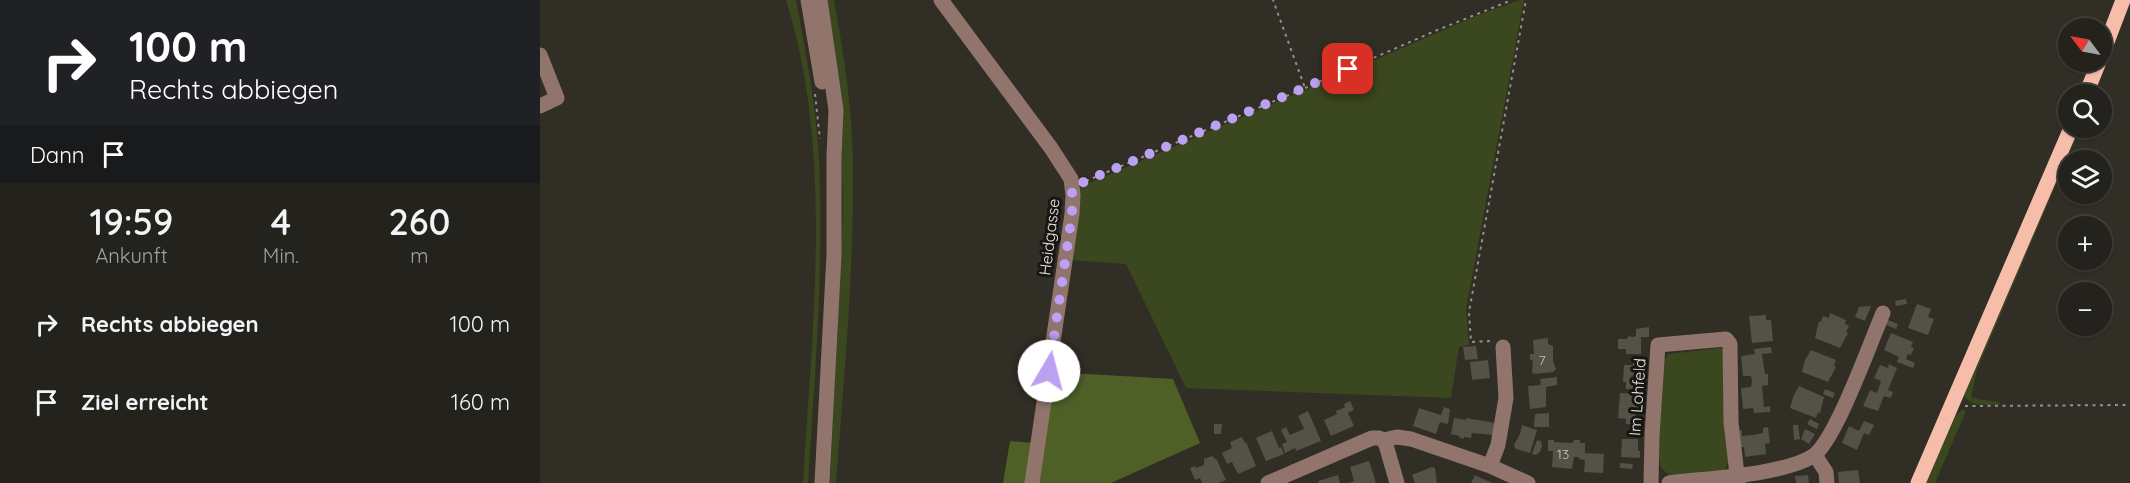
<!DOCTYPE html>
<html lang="de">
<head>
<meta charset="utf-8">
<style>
	:root { --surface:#24221c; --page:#2c2a25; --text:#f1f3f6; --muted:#a3a4a3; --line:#413f3b }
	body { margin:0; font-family:Quicksand,sans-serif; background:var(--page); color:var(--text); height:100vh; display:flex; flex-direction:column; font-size:22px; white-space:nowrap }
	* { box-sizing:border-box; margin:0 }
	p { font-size:20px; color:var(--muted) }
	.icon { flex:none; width:33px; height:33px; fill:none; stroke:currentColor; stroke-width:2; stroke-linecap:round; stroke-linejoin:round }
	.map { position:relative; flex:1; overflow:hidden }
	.side { display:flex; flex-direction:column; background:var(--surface); width:540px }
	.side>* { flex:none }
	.hud { background:#202124; color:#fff; overflow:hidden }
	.needle { width:39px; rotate:302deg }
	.tools { position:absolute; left:1518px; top:18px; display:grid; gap:12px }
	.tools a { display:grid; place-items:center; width:54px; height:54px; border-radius:50%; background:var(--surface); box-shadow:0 2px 4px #0004,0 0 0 2px var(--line); font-size:30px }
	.pin { position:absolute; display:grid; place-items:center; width:51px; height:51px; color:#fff; margin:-26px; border-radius:12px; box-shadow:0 3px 9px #0006 }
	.me { position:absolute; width:66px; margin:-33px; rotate:8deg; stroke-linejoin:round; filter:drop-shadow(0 0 4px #0008) }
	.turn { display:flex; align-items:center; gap:21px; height:126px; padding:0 30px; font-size:27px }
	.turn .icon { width:78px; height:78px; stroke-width:2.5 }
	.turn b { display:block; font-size:42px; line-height:51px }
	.then { display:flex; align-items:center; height:57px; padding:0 30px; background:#0003; gap:12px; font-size:22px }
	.eta { display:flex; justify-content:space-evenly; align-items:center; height:102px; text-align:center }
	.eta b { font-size:36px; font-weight:600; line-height:42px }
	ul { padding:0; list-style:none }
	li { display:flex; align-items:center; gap:18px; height:78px; padding:0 30px }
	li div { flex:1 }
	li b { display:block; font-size:22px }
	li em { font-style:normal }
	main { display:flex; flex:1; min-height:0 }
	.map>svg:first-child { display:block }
	.green { fill:#3b471e }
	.forest { fill:#4f6027 }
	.building { fill:#545147 }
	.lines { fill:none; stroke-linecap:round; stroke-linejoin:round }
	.path { stroke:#94928b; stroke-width:2; stroke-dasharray:3 4.5; stroke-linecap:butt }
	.minor { stroke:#91756d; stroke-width:15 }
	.major { stroke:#f6bdab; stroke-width:15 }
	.route { stroke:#bca0f2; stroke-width:10; stroke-dasharray:0 18 }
	.labels { text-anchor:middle; stroke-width:6; stroke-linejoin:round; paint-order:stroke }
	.number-label { font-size:14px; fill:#c2c0b9 }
	.street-label { font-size:16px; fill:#e7e5df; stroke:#171612 }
</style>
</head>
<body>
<main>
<section class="side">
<div class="hud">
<div class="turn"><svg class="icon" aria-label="right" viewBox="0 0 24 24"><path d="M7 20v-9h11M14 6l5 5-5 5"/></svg><div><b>100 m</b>Rechts abbiegen</div></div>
<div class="then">Dann<svg class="icon" aria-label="arrive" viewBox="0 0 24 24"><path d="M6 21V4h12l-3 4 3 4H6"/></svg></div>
</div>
<div class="eta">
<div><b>19:59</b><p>Ankunft</p></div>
<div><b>4</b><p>Min.</p></div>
<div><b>260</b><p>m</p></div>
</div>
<ul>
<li><svg class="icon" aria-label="right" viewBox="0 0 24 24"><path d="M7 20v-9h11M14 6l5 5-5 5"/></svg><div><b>Rechts abbiegen</b></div><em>100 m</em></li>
<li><svg class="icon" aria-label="arrive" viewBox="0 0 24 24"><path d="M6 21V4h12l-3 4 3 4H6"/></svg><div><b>Ziel erreicht</b></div><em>160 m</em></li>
</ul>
</section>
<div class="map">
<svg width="1590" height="483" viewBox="0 0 1590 483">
	<rect width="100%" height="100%" fill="#302e25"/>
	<!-- green -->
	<path class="green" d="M246 0H256C266 53 276 105 279 158 284 266 275 375 268 483H263C272 326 294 152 246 0Z
		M284 0H294C304 55 313 112 313 168 314 273 304 378 296 483H290L303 207 301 145Z
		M980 0H984L926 309 929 345 919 347 911 398 646 388 586 264 530 260 538 188 941 14Z
		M1537 128H1540L1437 370 1431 397C1442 401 1454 400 1462 404 1449 404 1429 409 1424 394Z
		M1180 348 1185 349 1190 459 1185 470 1132 477 1121 468 1118 454 1123 362 1128 354Z
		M1422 410 1426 411 1395 483H1386L1414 416Z"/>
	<!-- forest -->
	<path class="forest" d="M512 372 633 379 660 443 571 483H497Z
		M470 441 494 443 488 483H463Z"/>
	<!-- building -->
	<path class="building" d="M1366 299 1367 304 1356 306 1355 301Z
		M1377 304 1391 309 1388 317 1394 319 1388 335 1368 328Z
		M1331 306 1325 321 1315 317 1319 307Z
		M1290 313 1306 320 1305 324 1309 326 1306 332 1308 333 1300 348 1275 338 1279 321 1281 322 1283 316 1289 318Z
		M1226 315V320H1231L1233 341 1212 343 1209 316Z
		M1348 320 1358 324 1356 329 1346 325Z
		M1109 327V337H1101V354H1086V349H1078V339H1086L1089 336 1093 337 1096 336V329Z
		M1351 333 1373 342 1371 347 1374 348 1371 355 1368 354 1366 359 1375 363 1373 368 1357 362 1359 357 1344 350Z
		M1008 338V344L1013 346V361L1016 369 1013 372 994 374 992 372 993 361 990 359V354H994L993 340Z
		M936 346 938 359 925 360 923 347Z
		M1231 347 1232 353 1222 354 1225 374H1228V385L1222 386 1224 407 1230 406V412L1214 413 1213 408 1203 409 1201 388 1211 387 1212 381 1211 376H1203L1201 356 1215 354 1214 349Z
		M1271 350 1296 360 1294 366 1296 367 1288 382 1262 372 1265 360Z
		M948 360 950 378 932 380 930 362Z
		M1093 360H1098L1099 382H1102V390L1086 389V382H1083L1084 365H1093Z
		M1349 364 1357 368 1348 390 1353 392 1351 398 1344 396 1338 411 1323 406 1330 390 1337 393 1341 381 1334 378 1340 365 1348 368Z
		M1017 377V385L1006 387V407L990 409 988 386 1001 385 1000 379Z
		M1259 386 1284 397 1280 413 1278 412 1276 418 1250 408 1253 397Z
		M1285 389 1295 393 1293 398 1283 394Z
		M1080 393 1101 394 1100 412H1096L1097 425 1086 424V419L1078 418Z
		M810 401 814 410 808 413 814 426 791 436 784 420 797 414 796 411 805 407 804 404Z
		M904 407 910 409 908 424 900 422 896 434 873 426 879 408 901 415Z
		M768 411 781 441 756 451 755 448 745 453 742 444 747 442 741 430 746 427 750 435 764 429 758 416Z
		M1009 413V427H994L995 414Z
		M914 418 926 420V418L956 423 953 435 932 433 931 438 924 437V439L920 438 919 436 911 434Z
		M1270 419 1279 424 1277 429 1267 424Z
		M1324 421 1334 425 1329 435 1324 433 1317 450 1302 443 1309 426 1319 431Z
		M674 424H682L681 434H674Z
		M982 425 997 430 990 453 976 449 974 445 980 434Z
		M1253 425H1258L1260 439 1254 440Z
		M1228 427 1230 443 1225 444 1226 454 1205 457 1204 447 1199 448 1196 431 1202 430V436L1213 435 1223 433V428Z
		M1265 429 1275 434 1269 444 1261 439Z
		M732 431 739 448 741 447 744 454 726 461 716 438Z
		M702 437 705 443 706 442 716 466 698 474 692 462 687 464 682 453 692 448 690 442Z
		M1082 439H1098V451H1100V458L1081 457Z
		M997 440 1001 441 1002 446 1000 452 996 455 992 454Z
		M1008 440H1014V442L1033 443 1034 440H1040V443H1045V453L1064 454 1063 473 1044 472 1045 460 1039 459V457H1034L1032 469 1012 467 1013 451H1008Z
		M672 456 677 460 686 480 678 483H662L660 478 655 480 650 468 655 466 656 468 664 465V459Z
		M829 461 836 483H809L814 481 810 467Z
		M1080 463 1093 464 1092 469 1080 468Z
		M892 467 895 468 897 483H875L872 475Z
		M1318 470 1320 483H1299L1298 472Z
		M798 475 800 483H779L778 481Z
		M935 475 943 479 953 483H931Z
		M1268 475 1269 483H1256L1255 476Z"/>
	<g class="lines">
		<!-- path -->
		<path class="path" d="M765 88 895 31 972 0
			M275 94 280 139
			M546 181 765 88 733 0
			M950 341 931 342 929 312 986 0
			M1425 406 1590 405"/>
		<!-- minor -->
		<path class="minor" d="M268 0 282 82
			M280 0 296 110 294 156V255L282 483
			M401 0 511 148 531 179 533 195 532 214 492 483
			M0 55 17 98 0 106
			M843 440 846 445 857 483
			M1275 455 1286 472 1287 483
			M950 466 958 445 966 398 963 347
			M728 483 832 438H839L843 440 857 437 871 439 950 466 988 483
			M1111 483 1112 436 1118 345 1186 339 1190 344 1191 422 1198 483
			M1129 483C1167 478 1243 475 1273 456 1295 442 1331 341 1343 313"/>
		<!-- major -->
		<path class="major" d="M1562 55 1583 0
			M1546 94 1559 62
			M1378 483 1531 128"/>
	</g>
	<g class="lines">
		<!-- route -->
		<path class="route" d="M509 371 532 214V187L808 69"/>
	</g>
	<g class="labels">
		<!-- number labels -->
		<g class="number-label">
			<text x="1002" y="365">7</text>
			<text x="1023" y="459">13</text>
		</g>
		<!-- street labels -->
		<g class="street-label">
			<text transform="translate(509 237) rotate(-83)" y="6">Heidgasse</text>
			<text transform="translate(1097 397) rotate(-86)" y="6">Im Lohfeld</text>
		</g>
	</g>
</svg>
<div class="tools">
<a><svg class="needle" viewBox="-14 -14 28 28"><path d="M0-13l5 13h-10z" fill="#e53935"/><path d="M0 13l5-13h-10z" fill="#a3a4a3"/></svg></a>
<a><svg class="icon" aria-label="search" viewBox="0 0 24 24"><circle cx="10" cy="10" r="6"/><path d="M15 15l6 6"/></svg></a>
<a><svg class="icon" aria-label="layers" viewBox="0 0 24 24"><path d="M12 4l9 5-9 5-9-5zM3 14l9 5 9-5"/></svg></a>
<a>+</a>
<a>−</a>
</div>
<div class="pin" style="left:808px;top:69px;background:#d93025"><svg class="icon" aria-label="arrive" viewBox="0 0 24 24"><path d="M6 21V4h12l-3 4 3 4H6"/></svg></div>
<svg class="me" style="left:509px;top:371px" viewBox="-20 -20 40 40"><circle r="19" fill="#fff"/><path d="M0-13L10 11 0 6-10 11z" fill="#bca0f2"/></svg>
</div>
</main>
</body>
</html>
